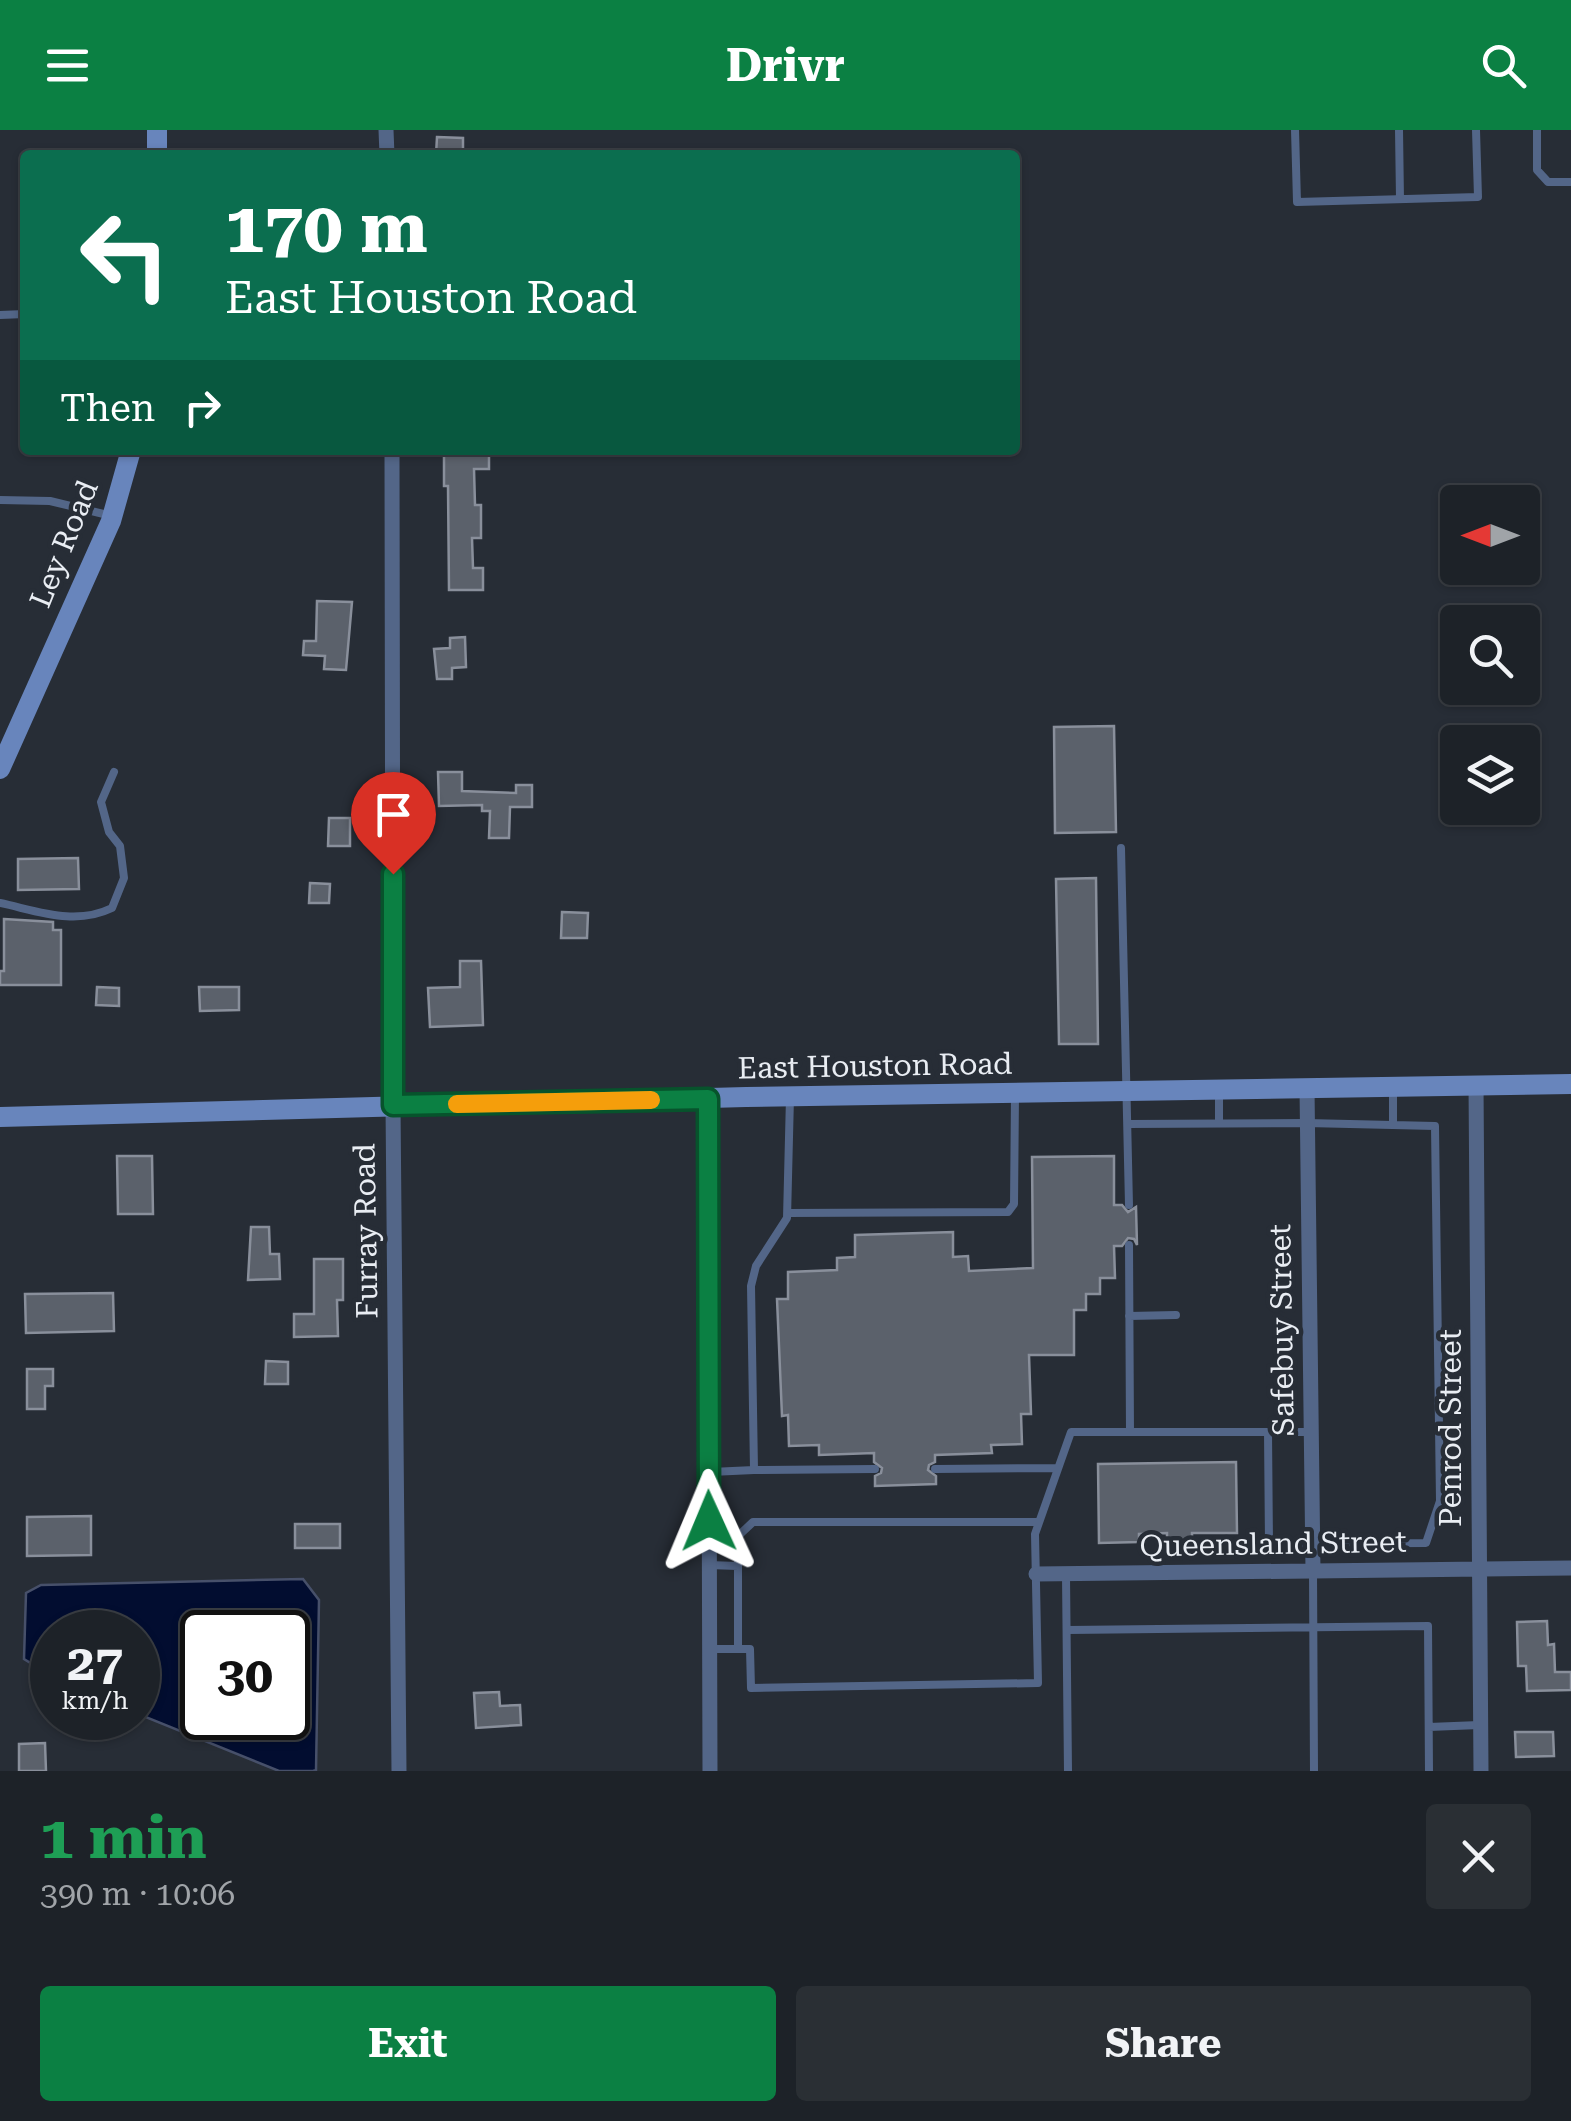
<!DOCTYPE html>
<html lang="en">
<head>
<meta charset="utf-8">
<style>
	:root { --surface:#1d2228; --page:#2a2f34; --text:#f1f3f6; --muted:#a0a4a8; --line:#3b3f45; --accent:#0b8043 }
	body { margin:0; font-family:"Roboto Serif",serif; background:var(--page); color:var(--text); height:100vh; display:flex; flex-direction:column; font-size:38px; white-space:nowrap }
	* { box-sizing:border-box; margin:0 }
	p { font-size:32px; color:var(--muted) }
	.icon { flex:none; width:55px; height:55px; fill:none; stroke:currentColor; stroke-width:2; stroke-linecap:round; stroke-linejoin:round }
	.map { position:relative; height:1641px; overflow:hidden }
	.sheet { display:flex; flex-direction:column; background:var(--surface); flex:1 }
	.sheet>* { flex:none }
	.guide { position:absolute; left:20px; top:20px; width:1000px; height:305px; border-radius:10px; box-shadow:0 2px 8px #0004,0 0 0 2px var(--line); background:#0b6e4f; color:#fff; overflow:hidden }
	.needle { width:65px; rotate:270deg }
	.tools { position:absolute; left:1440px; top:355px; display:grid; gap:20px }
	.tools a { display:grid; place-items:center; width:100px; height:100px; border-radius:10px; background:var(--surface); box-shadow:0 2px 8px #0004,0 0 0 2px var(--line); font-size:50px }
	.speed { position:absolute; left:30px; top:1480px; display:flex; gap:20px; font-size:50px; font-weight:700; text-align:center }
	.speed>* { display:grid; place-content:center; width:130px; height:130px; border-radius:50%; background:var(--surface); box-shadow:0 2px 8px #0004,0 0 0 2px var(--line); line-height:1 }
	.speed small { font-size:25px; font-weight:400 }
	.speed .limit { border:5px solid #111; border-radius:15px; background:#fff; color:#111 }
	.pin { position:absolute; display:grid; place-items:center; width:85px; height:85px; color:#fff; margin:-102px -42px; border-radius:50% 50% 50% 0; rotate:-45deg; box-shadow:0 0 10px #0007 }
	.pin .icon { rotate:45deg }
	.me { position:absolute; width:110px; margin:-55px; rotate:359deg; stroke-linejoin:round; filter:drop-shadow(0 0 8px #0008) }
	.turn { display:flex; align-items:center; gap:35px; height:210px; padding:0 40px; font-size:45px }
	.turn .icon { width:130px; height:130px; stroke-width:2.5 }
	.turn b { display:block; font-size:70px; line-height:85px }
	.then { display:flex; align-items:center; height:95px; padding:0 40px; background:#0003; gap:20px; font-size:38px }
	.round { display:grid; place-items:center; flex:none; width:105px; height:105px; border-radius:10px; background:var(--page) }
	.head { display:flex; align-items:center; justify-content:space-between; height:170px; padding:0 40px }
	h1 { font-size:60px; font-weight:700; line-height:75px; color:#1e9e55 }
	.primary-button { display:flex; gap:20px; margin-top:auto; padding:20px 40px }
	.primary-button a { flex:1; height:115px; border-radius:10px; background:var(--accent); color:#fff; font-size:40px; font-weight:700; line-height:115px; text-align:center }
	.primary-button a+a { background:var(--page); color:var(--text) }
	header { display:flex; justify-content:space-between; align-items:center; height:130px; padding:0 40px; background:var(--accent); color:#fff; font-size:45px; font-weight:700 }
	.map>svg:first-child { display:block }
	.water { fill:#020d30; stroke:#47506a; stroke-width:2.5; fill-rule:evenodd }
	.building { fill:#5b616b; stroke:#898f9b; stroke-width:2.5 }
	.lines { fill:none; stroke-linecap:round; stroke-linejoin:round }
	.lane { stroke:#536688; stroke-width:8 }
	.street { stroke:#536688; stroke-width:15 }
	.secondary { stroke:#6885bc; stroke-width:20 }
	.route-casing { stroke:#07532c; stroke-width:25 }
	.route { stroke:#0b8043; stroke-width:18 }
	.slow { stroke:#f59e0b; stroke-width:18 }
	.labels { text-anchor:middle; stroke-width:9; stroke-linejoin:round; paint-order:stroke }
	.street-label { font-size:30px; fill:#e9edf3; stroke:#272d36 }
</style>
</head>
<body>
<header><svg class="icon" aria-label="menu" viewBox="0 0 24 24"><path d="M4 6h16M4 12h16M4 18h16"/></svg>Drivr<svg class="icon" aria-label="search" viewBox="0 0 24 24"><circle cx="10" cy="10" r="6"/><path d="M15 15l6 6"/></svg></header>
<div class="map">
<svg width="1571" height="1641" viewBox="0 0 1571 1641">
	<rect width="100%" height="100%" fill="#272d36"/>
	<!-- water -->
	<path class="water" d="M303 1449 319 1470 316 1640 313 1641H279L138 1584V1502H52V1546L24 1529 26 1463 41 1455ZM202 1502H288V1588H202Z"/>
	<!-- building -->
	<path class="building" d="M437 7 463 8V25H436Z
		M444 320H489V339H474L475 375H481V408H472L473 438H483V460H449L448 356H444Z
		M317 471 352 472 346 540 324 539 325 526 303 525 304 511H316Z
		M465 507 466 537 452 538V549H437L434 519 450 518V508Z
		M1114 596 1116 702 1055 703 1054 597Z
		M438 642H462V661L516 663V655H532V677H510L509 708H489L490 681H482V675L439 676Z
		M329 688H350V716H328Z
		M78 728 79 759 18 760V729Z
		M1096 748 1098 914H1059L1056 749Z
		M310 753 330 754 329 773H309Z
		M562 782 588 783 587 808H561Z
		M4 789 53 792V800H61V855H0V841H4Z
		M460 831H481L483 895 430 897 428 858 460 857Z
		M97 857 119 858V876L96 875Z
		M199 857H239V880L200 881Z
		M117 1026H152L153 1084H118Z
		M1114 1026V1075H1122L1128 1082 1136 1077 1137 1115 1134 1109 1128 1108 1122 1116H1114L1115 1148H1100V1164H1086V1180H1074V1225H1029L1031 1284H1021L1022 1314 991 1315 992 1323 935 1325V1332L929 1335 928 1340 936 1346V1354L875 1356V1346L881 1343 882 1338 874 1332V1323L819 1325V1315L789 1316 788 1285 782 1286 777 1169H788V1142L837 1140V1128L855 1127V1105L953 1102V1127L968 1126 969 1141 1033 1138 1032 1027Z
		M251 1097H269L270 1124H279L280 1149 248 1150Z
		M314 1129H343V1170H337L338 1206 294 1207V1184H314Z
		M113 1163 114 1201 26 1203 25 1164Z
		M266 1231 288 1232V1254H265Z
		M27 1239H53V1256H45V1279H27Z
		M1236 1332 1237 1403H1192V1412L1167 1413V1403L1139 1404V1412L1099 1413 1098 1334Z
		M91 1386V1425L27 1426V1387Z
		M295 1394H340V1418H295Z
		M1547 1491 1548 1515 1554 1514 1555 1542H1571V1560L1527 1561 1526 1536H1518L1517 1492Z
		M499 1562 500 1576 520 1575 521 1595 476 1598 474 1563Z
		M1515 1602H1553L1554 1626 1516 1627Z
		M45 1613 46 1641H19V1614Z"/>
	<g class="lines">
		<!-- lane -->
		<path class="lane" d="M1295 0 1297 72 1478 67 1476 0
			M1399 0 1400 69
			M1537 0V40L1548 52H1571
			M0 185 25 184
			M0 370 50 371 112 386
			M1121 718 1129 1075
			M0 773C38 781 75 796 112 778L124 748 120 716 109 702 101 672 114 642
			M1393 960V995
			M1219 962V993
			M1128 994 1307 993 1435 996 1440 1371 1426 1413 1269 1414 1268 1302
			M788 1083 1008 1082 1014 1074 1015 964
			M1129 1115 1130 1302
			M1129 1186 1176 1185
			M935 1339 1058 1338
			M754 1340 875 1339
			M711 1342 754 1340 751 1156 756 1136 787 1088 790 967
			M709 1435 738 1436
			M1313 1441 1314 1641
			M1066 1446 1068 1641
			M1068 1500 1428 1496 1429 1641
			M709 1519H750L751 1558 1038 1553 1035 1404 1071 1302H1311
			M738 1519V1406L753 1392H1039
			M1429 1597 1479 1595"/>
		<!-- street -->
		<path class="street" d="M386 0 387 25
			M392 320 393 975 399 1641
			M1476 954 1481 1641
			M1307 958 1313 1441
			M708 969 710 1641
			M1036 1444 1571 1438"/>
		<!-- secondary -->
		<path class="secondary" d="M157 0V25
			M0 639 111 391 131 320
			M0 987 746 967 1571 954"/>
	</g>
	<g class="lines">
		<!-- route casing -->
		<g class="route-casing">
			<path id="route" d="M393 744V975L708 969 709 1391"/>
		</g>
		<!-- route -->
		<use href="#route" class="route"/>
		<!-- slow -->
		<path class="slow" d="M457 974 651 970"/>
	</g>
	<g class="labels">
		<!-- street labels -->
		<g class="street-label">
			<text transform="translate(64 414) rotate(-68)" y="10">Ley Road</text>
			<text transform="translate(875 936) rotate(-1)" y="10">East Houston Road</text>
			<text transform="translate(366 1101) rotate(-91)" y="10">Furray Road</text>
			<text transform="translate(1282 1200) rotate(-91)" y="10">Safebuy Street</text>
			<text transform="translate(1451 1298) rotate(-90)" y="10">Penrod Street</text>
			<text transform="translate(1273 1414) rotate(-1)" y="10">Queensland Street</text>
		</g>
	</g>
</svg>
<div class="tools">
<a><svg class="needle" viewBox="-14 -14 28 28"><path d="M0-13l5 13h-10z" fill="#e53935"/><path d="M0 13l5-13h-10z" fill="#a0a4a8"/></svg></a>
<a><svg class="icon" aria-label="search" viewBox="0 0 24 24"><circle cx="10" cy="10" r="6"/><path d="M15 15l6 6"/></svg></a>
<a><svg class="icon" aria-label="layers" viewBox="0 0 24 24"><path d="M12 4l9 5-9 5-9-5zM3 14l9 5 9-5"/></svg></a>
</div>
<div class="speed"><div>27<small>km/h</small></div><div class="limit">30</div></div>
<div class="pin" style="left:393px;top:744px;background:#d93025"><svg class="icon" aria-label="arrive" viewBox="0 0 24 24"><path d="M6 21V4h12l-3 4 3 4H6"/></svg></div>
<svg class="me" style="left:709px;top:1391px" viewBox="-20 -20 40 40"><path d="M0-17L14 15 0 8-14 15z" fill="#0b8043" stroke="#fff" stroke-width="4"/></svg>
<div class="guide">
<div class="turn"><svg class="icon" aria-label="left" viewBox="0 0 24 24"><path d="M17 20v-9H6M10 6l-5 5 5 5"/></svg><div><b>170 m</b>East Houston Road</div></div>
<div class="then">Then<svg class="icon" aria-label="right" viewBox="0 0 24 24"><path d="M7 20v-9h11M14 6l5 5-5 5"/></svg></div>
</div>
</div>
<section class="sheet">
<div class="head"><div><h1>1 min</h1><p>390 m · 10:06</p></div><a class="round"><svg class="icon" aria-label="close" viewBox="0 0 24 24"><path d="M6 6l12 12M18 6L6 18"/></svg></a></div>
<div class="primary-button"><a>Exit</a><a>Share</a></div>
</section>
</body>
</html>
